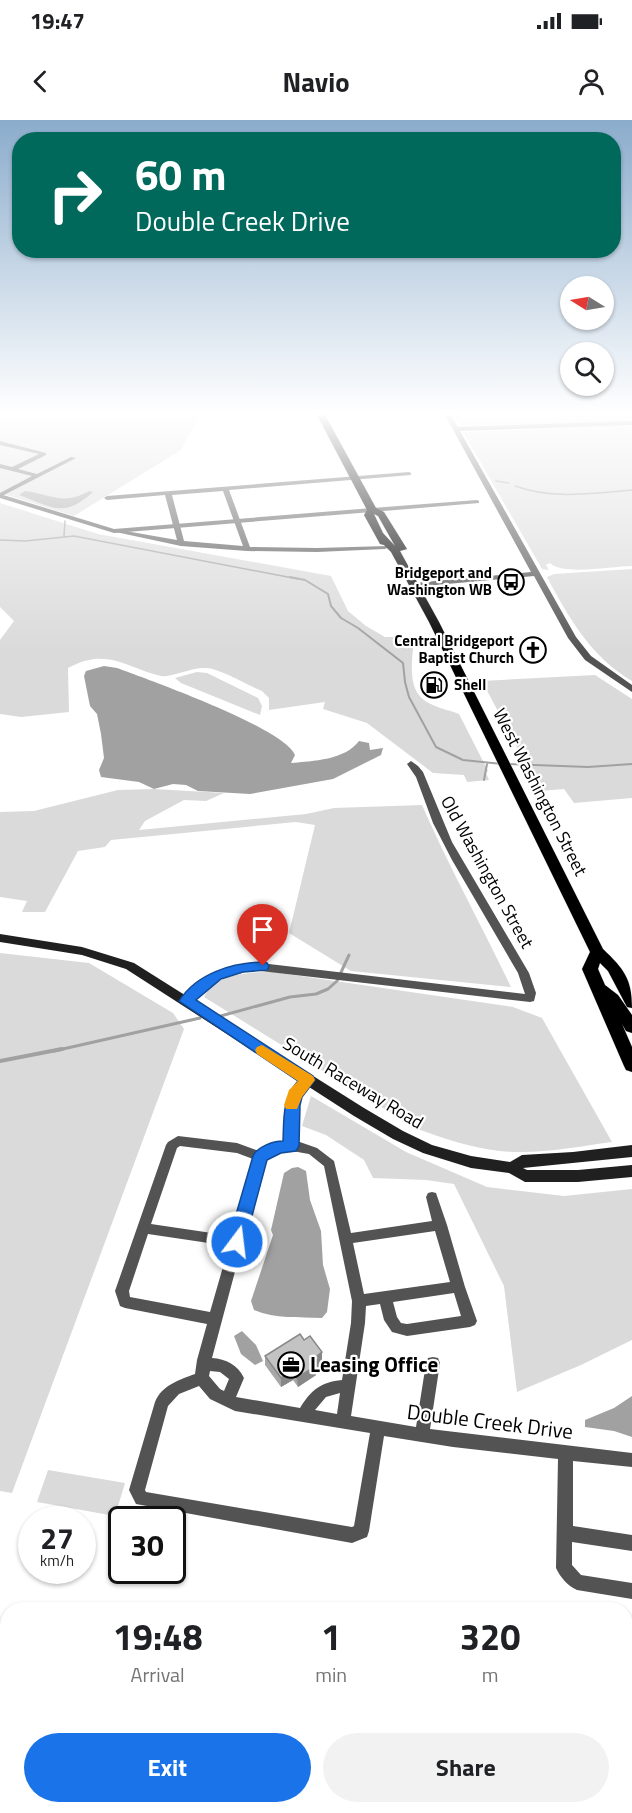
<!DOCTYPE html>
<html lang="en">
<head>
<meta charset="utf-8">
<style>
	:root { --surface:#fff; --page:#f2f2f2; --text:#202124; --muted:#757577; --accent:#1a73e8 }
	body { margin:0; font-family:"Titillium Web",sans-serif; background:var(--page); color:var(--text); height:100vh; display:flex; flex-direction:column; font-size:22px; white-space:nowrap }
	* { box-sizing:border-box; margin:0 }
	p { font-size:20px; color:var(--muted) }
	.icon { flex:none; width:33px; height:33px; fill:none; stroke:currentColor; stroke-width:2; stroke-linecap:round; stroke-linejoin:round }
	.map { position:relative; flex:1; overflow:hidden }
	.sheet { position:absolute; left:0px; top:1482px; width:633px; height:212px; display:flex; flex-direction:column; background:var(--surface); border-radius:24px 24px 0 0; box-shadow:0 2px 4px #0004 }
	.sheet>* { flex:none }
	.banner { position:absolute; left:12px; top:12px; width:609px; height:126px; border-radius:24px; box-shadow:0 2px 4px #0004; background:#00695c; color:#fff; overflow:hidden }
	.needle { width:39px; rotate:281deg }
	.controls { position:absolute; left:560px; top:156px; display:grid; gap:12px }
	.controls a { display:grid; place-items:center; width:54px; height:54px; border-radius:50%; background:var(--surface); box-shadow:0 2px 4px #0004; font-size:30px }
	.speed { position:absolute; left:18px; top:1386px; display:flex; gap:12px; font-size:30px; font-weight:700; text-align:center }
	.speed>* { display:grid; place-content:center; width:78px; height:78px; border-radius:50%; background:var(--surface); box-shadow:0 2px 4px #0004; line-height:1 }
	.speed small { font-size:15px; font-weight:400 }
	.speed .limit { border:3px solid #111; border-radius:9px; background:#fff; color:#111 }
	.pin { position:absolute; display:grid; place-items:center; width:51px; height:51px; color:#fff; margin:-62px -26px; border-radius:50% 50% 50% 0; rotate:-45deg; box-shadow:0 0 6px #0007 }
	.pin .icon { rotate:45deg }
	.me { position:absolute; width:66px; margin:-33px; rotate:15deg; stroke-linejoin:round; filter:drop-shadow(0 0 4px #0008) }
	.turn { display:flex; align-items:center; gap:21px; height:126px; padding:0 24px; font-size:27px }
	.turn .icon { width:78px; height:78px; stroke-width:2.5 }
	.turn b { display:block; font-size:42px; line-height:51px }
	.eta { display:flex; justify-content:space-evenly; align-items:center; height:102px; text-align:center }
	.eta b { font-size:36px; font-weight:700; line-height:42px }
	.cta { display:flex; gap:12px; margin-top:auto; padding:12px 24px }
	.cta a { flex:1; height:69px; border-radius:36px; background:var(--accent); color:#fff; font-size:24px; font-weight:700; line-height:69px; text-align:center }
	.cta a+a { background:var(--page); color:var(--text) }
	.status { display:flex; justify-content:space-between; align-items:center; height:42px; padding:0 30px; background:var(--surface); direction:ltr }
	.status svg { height:16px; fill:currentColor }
	header { display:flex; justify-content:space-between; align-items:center; height:78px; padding:0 24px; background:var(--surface); font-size:27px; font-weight:700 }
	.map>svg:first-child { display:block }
	.green { fill:#dadada }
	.water { fill:#a1a1a1 }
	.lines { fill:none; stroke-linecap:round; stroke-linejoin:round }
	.stream-far3 { stroke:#a1a1a1; stroke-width:1.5 }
	.stream-far2 { stroke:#a1a1a1; stroke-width:2 }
	.stream-far1 { stroke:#a1a1a1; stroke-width:3 }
	.stream { stroke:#a1a1a1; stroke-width:4 }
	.primary-casing { stroke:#dbdbdb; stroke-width:1 }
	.minor { fill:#535353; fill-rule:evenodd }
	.tertiary { fill:#535353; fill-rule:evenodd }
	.secondary { fill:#202020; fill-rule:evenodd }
	.primary { fill:#000; fill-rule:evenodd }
	.wall { fill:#a8a8a8 }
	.shaded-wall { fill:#888 }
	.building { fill:#c3c3c3; stroke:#888; stroke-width:1.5 }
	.route { fill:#1a73e8; stroke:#114b97; stroke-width:1.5 }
	.slow { fill:#f59e0b }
	.labels { text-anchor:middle; stroke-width:4.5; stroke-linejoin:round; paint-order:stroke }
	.far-poi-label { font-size:15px; font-weight:bold; fill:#000; stroke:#fff; text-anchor:end }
	.street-label { font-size:18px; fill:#000; stroke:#fff }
	.near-poi-label { font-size:21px; font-weight:bold; fill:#000; stroke:#fff; text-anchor:start }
	.near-street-label { font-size:21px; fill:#000; stroke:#fff }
</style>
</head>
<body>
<div class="status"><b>19:47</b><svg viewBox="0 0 49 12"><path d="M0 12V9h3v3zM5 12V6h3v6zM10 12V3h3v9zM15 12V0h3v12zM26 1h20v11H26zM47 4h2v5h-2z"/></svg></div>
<header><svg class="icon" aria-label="back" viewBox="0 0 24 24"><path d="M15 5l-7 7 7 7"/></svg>Navio<svg class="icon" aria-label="person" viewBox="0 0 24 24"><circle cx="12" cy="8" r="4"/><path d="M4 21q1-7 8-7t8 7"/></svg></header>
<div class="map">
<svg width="632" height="1693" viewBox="0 0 632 1693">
	<rect width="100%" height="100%" fill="#fff"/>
	<!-- green -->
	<path class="green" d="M0 295H200L181 330 74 396 0 373Z
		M453 295H632V302L468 307 460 306Z
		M632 305V446C613 446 563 456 550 443L546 445 549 450 542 449 463 312Z
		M0 383 98 414 331 456 348 491 366 506 385 517H414C413 536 406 567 424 580 433 587 449 590 459 594L488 651 486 653 489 660 467 662 464 655 433 653 367 603 323 589 325 582 269 590V578L262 571C247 565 221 549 206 548 192 547 169 558 161 556 124 547 107 527 68 548L69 592 21 597 0 594V520L14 501 0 487Z
		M632 449V561C590 536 569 498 547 457L554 454Z
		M197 552 207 553 258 578 262 586 260 595 181 563 175 558Z
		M595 555 632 579V678L574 683 564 669 540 671 482 561Z
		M154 669 224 673 206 681 184 680 145 701 139 710 306 694 334 688 422 685C449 747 482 806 511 867L351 851 289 813 315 705 296 702 111 720 105 727 78 731 45 792H22L27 781 0 777V692L34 691 118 670Z
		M0 833 89 843 173 893 184 909 12 1373 0 1371Z
		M273 852 513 887 542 898 612 1022C575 1027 537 1035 500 1031 471 1028 443 1018 415 1008L204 877C215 853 250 852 273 852Z
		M311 976 406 1032 487 1067 564 1076 632 1069V1220L581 1245 517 1272 504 1166 454 1064 426 1060 373 1058 364 1040 326 1015 302 1006Z
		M48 1350 125 1363 115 1396 37 1382Z"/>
	<!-- water -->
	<path class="water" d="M25 371C51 374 63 386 89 371L93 372C63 399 53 387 19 375Z
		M104 546 117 548C149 560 285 608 295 635L291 643C313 641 345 640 359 621L369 623 370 630 383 628 381 635 333 659 250 674 198 671 186 665 173 664 154 669 139 662 101 657 99 650 104 638 101 614 97 594 90 586 84 556 86 551Z
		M298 1047 306 1051 310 1080 321 1111 323 1145 330 1169 327 1192 322 1198C298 1197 276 1199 254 1190L251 1181 273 1115 271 1110 284 1053 292 1048Z
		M242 1211 256 1225 263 1241 255 1245 241 1234 234 1216Z
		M632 1276V1317L614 1311 585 1307V1300L614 1288Z"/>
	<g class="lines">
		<!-- stream-far3 -->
		<path class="stream-far3" d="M496 361 509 363
			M515 366C554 380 592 373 632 370
			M64 416 65 401
			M0 420 25 421 74 416 298 459"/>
		<!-- stream-far2 -->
		<path class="stream-far2" d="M290 457 305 460 328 474 331 486 341 498 358 508 403 543 405 562 409 577 436 627 463 640 502 644
			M508 644 588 647 632 644
			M484 660 487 644"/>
		<!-- stream-far1 -->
		<path class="stream-far1" d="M217 897 290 877 316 874 328 869 337 861 349 835
			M54 931 200 898"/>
		<!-- stream -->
		<path class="stream" d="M0 941 62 929"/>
		<!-- primary casing -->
		<g class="primary-casing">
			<path id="primary" d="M317 295H325L376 388 384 392 407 429 400 431 439 502 603 829C624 849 632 859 632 888L627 887 608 851 600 843 598 849 605 865 618 875 632 895V913L626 911 622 904 632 927V952L626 950 624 946 582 849 590 832 429 502 391 432 384 425 380 424 364 395 367 390ZM374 394 378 396 395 426 383 413Z"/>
		</g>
		<!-- minor -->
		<path class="minor" d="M632 301V305L456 311 453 309 456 307Z
			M0 321 46 333V335L18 349 37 354 71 337 76 338 0 377V373L32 356 0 348V344L12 347 39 334 0 325Z
			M409 352 411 353V355L229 370 250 427 317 428 387 426V428L385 429 317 432 247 431 181 426 111 411 114 409 177 420 165 375 107 380 104 378 107 376ZM223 371 243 426 184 421 172 375Z
			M477 380 479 381V383L372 392 369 390 372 388Z
			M411 641 418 646 423 652 452 722 529 853 536 873 534 881 530 882 252 850 220 859 190 884H182L181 881 182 878 212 853 252 842 525 874 518 853 452 740 433 703 416 657 407 644Z
			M308 956 312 957 314 960C310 966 305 970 302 976 295 990 296 1006 297 1021L317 1028 334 1041 351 1113 432 1101 426 1077 428 1073 432 1072 436 1073 447 1105 465 1167 477 1201 475 1205 470 1207 407 1216 392 1212 384 1200 380 1184 366 1186 365 1203 351 1296 416 1307 426 1243 428 1238 433 1237 438 1238 440 1243 430 1309 632 1333V1347L573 1341V1406L632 1415V1431L572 1422V1445L581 1455 632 1463V1479L577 1470C568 1466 560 1457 556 1448L558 1339 453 1327 384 1316 369 1411 367 1417 352 1423 136 1384 129 1370 155 1282C162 1265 179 1260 195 1254L197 1240 207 1204 125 1188 120 1186 115 1171 166 1025 168 1022 178 1016 237 1023 259 1031 285 1022C284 1000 283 965 308 956ZM180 1026 237 1033 253 1039 232 1116 151 1104 177 1028ZM292 1031 309 1034 324 1046 352 1181 351 1203 342 1260C321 1262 311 1270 300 1288L236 1277 244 1258C238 1245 226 1239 212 1238L265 1039 281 1032ZM435 1111 450 1162 364 1174 353 1123ZM148 1114 229 1126 210 1192 130 1177 129 1171ZM454 1173 461 1196 407 1204 401 1203 397 1197 393 1182ZM210 1251 220 1252 229 1259 224 1271 220 1269 209 1256ZM199 1266 210 1279 235 1291 370 1313 354 1406 352 1407 146 1372 145 1370 168 1286 179 1274ZM340 1273 337 1294 315 1290 326 1277Z"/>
		<!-- tertiary -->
		<path class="tertiary" d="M445 295H451L576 517 591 536 632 565V572L585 540 568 518 534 456 414 467 410 465 414 463 531 452Z
			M0 374 114 409 372 388 376 390 372 392 114 413 0 378Z"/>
		<!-- secondary -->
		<path class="secondary" d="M0 814 82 827 134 843 364 988 403 1011 432 1025 471 1036 510 1042 522 1035 573 1032 632 1025V1037L523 1048 527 1050H578L632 1045V1057L578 1062H525L509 1053 471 1048 423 1033 393 1019 354 996 126 849 82 835 0 822Z"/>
		<!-- primary -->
		<use href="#primary" class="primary"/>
	</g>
	<!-- wall -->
	<path class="wall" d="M304 1220 322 1242 319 1244V1248L316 1250V1255L298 1267 293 1260 281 1267 265 1245V1236Z"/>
	<!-- shaded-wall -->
	<path class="shaded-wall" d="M322 1232V1242L319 1244V1248L316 1250V1255L298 1267 297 1258 314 1242 317 1236Z
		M292 1251 293 1260 281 1267V1258Z"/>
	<!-- building -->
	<path class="building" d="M300 1214 304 1220 310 1216 322 1232 317 1236 319 1238 314 1242 316 1246 297 1258 292 1251 281 1258 265 1236Z"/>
	<!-- sky -->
	<linearGradient id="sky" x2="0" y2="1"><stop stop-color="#8baccc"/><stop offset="0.55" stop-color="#fff"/><stop offset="1" stop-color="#fff" stop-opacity="0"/></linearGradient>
	<rect width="632" height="532" fill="url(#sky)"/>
	<!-- route -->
	<path class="route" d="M263 842 267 843 269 846 267 850 243 852 221 859 196 880 313 956 315 960 302 977 300 985 299 1026 296 1031 281 1033 267 1040 245 1122 243 1127 237 1129 231 1127 228 1122 253 1036C257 1027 273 1021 283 1021 284 998 282 979 298 961L179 881C197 853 232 843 263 842Z"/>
	<!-- slow -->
	<path class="slow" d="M262 925 313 956 315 960 302 977 297 989H286L284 985 289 970 298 961 257 934 255 930 257 927Z"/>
	<!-- icons -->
	<defs>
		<g id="bus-ring" transform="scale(1.35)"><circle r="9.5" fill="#fff" stroke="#000" stroke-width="1.5"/><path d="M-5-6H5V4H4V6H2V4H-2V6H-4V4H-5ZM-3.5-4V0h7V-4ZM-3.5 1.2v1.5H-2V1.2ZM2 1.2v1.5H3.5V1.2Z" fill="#000"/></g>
		<g id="church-ring" transform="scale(1.35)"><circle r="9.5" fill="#fff" stroke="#000" stroke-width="1.5"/><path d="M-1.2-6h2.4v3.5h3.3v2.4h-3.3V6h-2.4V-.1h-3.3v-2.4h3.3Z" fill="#000"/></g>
		<g id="fuel-ring" transform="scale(1.35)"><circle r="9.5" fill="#fff" stroke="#000" stroke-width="1.5"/><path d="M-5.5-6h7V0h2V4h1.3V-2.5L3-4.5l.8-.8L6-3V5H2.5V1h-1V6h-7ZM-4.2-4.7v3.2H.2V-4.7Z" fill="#000"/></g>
		<g id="office-ring" transform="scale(1.35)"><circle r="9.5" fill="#fff" stroke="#000" stroke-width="1.5"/><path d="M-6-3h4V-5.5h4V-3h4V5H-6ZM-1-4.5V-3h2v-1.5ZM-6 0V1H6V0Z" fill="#000"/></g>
	</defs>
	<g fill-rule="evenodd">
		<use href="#bus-ring" x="511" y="462"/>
		<use href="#church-ring" x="533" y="530"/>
		<use href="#fuel-ring" x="434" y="565"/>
		<use href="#office-ring" x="291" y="1245"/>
	</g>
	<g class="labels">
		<!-- far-poi labels -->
		<g class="far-poi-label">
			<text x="492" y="458">Bridgeport and<tspan x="492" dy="17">Washington WB</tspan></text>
			<text x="514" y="526">Central Bridgeport<tspan x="514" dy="17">Baptist Church</tspan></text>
			<text x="454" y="570" text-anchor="start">Shell</text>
		</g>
		<!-- street labels -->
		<g class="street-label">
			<text transform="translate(540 672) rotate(63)" y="6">West Washington Street</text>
			<text transform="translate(487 752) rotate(61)" y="6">Old Washington Street</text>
			<text transform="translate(353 963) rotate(31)" y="6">South Raceway Road</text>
		</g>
		<!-- near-poi labels -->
		<g class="near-poi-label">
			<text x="310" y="1252">Leasing Office</text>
		</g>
		<!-- near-street labels -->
		<g class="near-street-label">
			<text transform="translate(490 1302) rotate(7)" y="7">Double Creek Drive</text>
		</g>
	</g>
</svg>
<div class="controls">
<a><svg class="needle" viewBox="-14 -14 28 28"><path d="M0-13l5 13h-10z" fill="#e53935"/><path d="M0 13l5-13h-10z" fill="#757577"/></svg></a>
<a><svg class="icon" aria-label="search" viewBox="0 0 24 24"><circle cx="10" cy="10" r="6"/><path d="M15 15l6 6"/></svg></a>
</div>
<div class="speed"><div>27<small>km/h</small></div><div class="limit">30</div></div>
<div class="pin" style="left:263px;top:846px;background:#d93025"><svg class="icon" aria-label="arrive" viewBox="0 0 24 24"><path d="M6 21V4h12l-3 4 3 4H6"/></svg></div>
<svg class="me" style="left:237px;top:1122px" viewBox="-20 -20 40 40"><circle r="17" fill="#1a73e8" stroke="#fff" stroke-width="3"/><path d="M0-11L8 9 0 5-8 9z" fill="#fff"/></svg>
<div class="banner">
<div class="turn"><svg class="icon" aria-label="right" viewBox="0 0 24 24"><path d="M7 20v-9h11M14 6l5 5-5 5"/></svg><div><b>60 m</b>Double Creek Drive</div></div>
</div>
<section class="sheet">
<div class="eta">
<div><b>19:48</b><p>Arrival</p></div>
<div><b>1</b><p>min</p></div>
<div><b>320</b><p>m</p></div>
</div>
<div class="cta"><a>Exit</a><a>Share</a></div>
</section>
</div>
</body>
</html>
